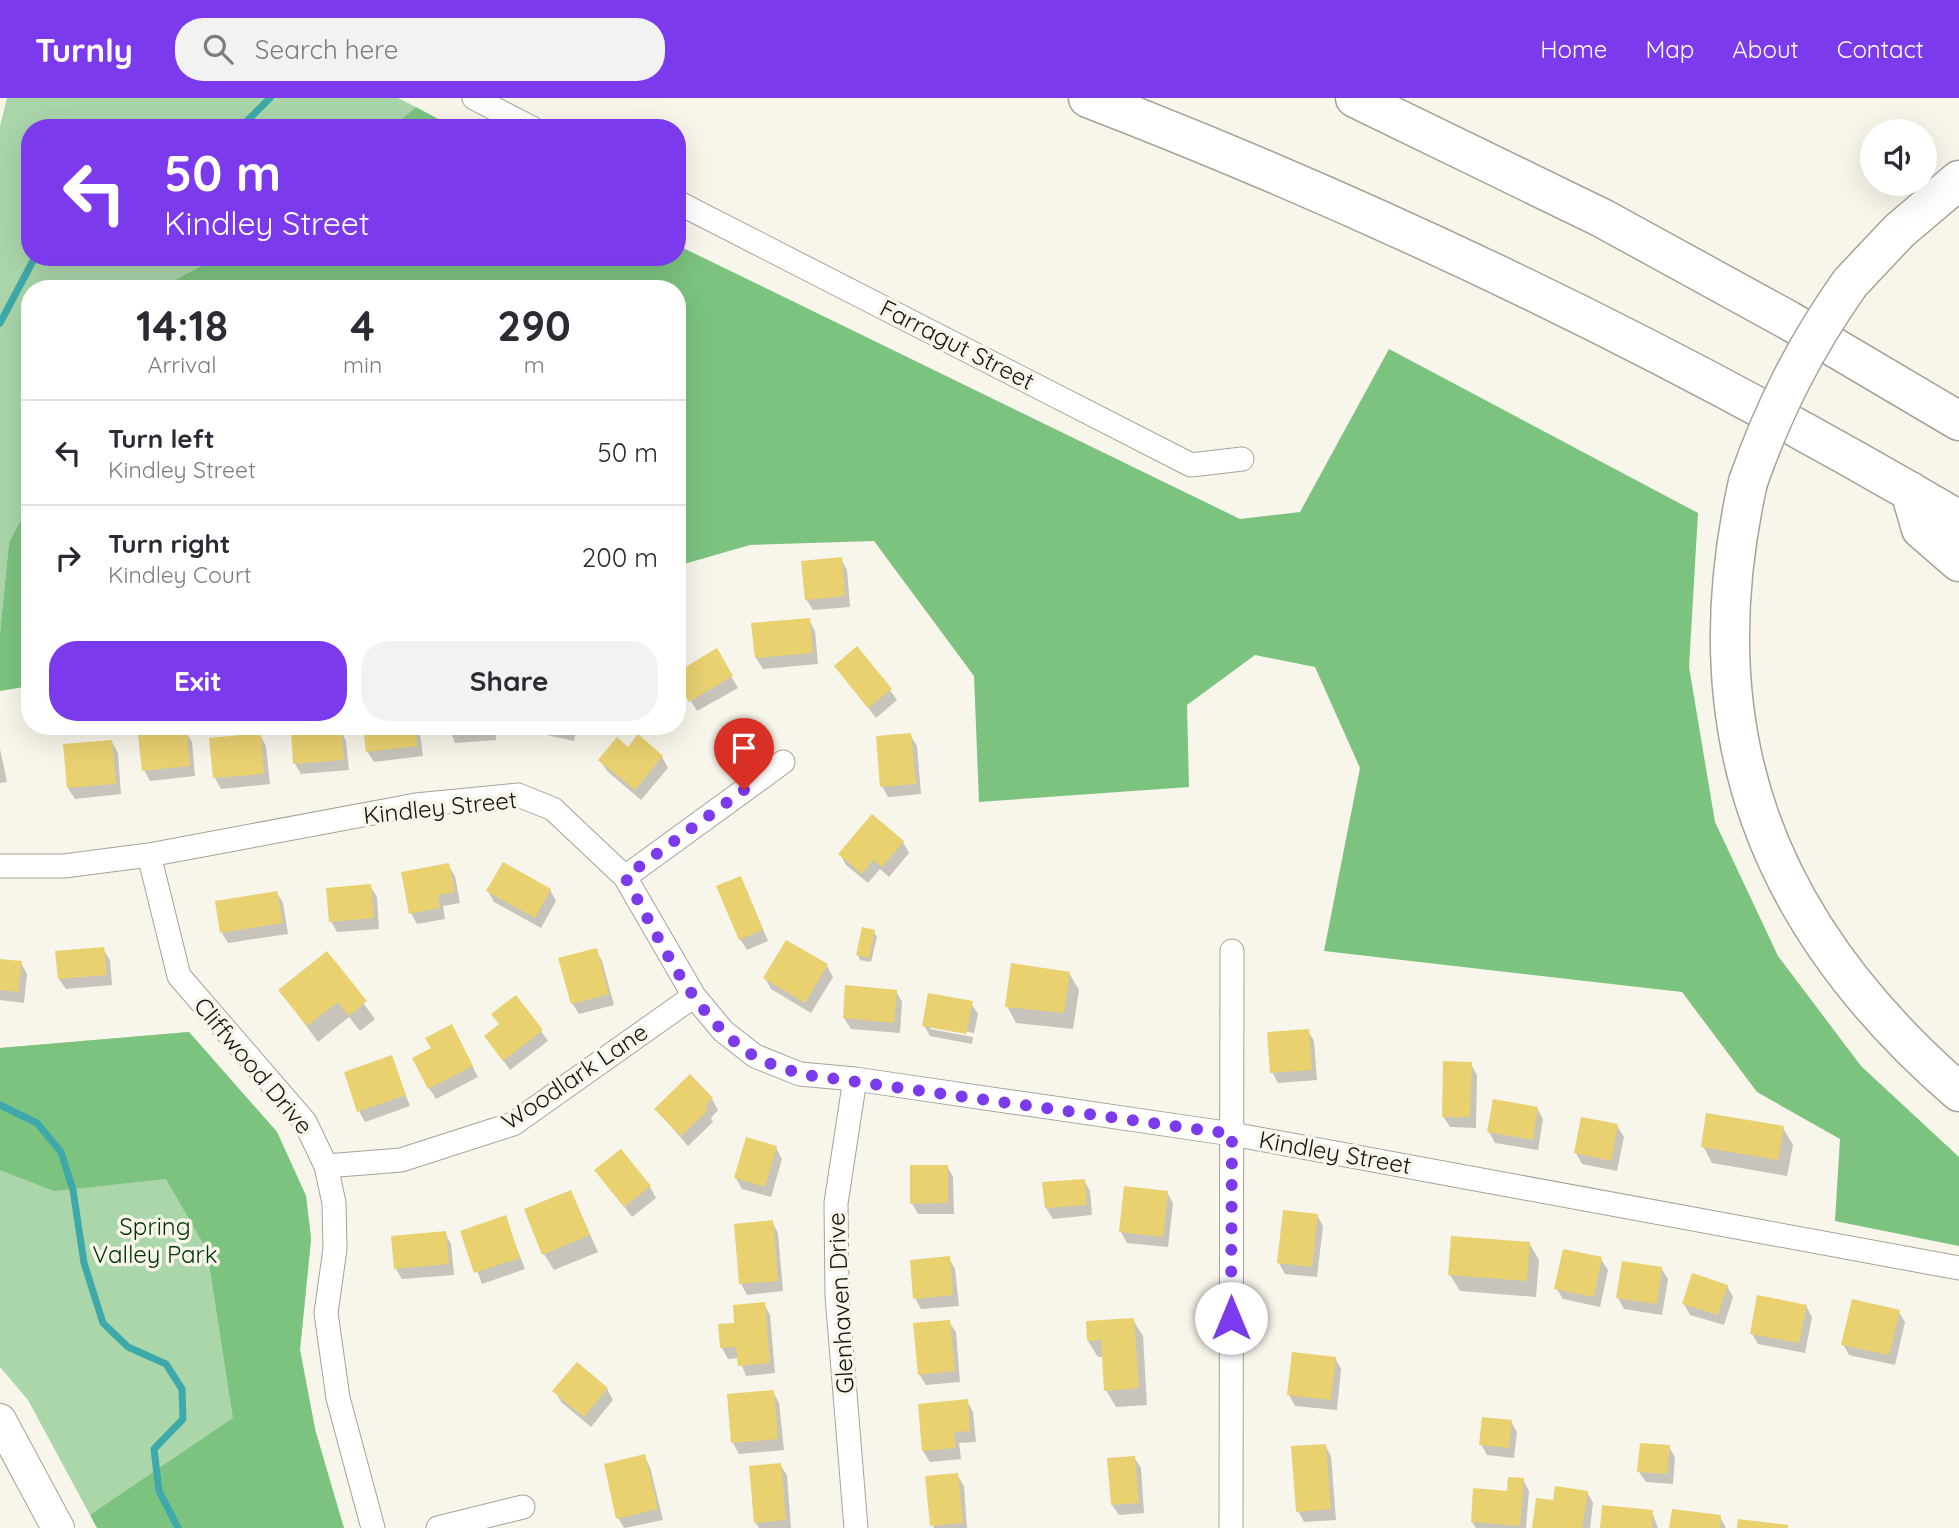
<!DOCTYPE html>
<html lang="en">
<head>
<meta charset="utf-8">
<style>
	:root { --surface:#fff; --page:#f2f2f3; --text:#2b2b33; --muted:#7c7c81; --line:#e1e1e2; --accent:#7c3aed }
	body { margin:0; font-family:Quicksand,sans-serif; background:var(--page); color:var(--text); height:100vh; display:flex; flex-direction:column; font-size:26px; white-space:nowrap }
	* { box-sizing:border-box; margin:0 }
	p { font-size:23px; color:var(--muted) }
	.icon { flex:none; width:38px; height:38px; fill:none; stroke:currentColor; stroke-width:2; stroke-linecap:round; stroke-linejoin:round }
	.map { position:relative; flex:1; overflow:hidden }
	.panel { position:absolute; left:21px; top:182px; width:665px; height:455px; display:flex; flex-direction:column; background:var(--surface); border-radius:28px; box-shadow:0 7px 28px #0002 }
	.panel>* { flex:none }
	.guide { position:absolute; left:21px; top:21px; width:665px; height:147px; border-radius:28px; box-shadow:0 7px 28px #0002; background:#7c3aed; color:#fff; overflow:hidden }
	.fabs { position:absolute; left:1860px; top:21px; display:grid; gap:14px }
	.fabs a { display:grid; place-items:center; width:77px; height:77px; border-radius:50%; background:var(--surface); box-shadow:0 7px 28px #0002; font-size:35px }
	.pin { position:absolute; display:grid; place-items:center; width:60px; height:60px; color:#fff; margin:-72px -30px; border-radius:50% 50% 50% 0; rotate:-45deg; box-shadow:0 0 7px #0007 }
	.pin .icon { rotate:45deg }
	.me { position:absolute; width:77px; margin:-38px; rotate:0deg; stroke-linejoin:round; filter:drop-shadow(0 0 5px #0008) }
	.turn { display:flex; align-items:center; gap:24px; height:147px; padding:0 28px; font-size:32px }
	.turn .icon { width:91px; height:91px; stroke-width:2.5 }
	.turn b { display:block; font-size:49px; line-height:60px }
	.eta { display:flex; justify-content:space-evenly; align-items:center; height:119px; text-align:center }
	.eta b { font-size:42px; font-weight:800; line-height:49px }
	.cta { display:flex; gap:14px; margin-top:auto; padding:14px 28px }
	.cta a { flex:1; height:80px; border-radius:28px; background:var(--accent); color:#fff; font-size:28px; font-weight:800; line-height:80px; text-align:center }
	.cta a+a { background:var(--page); color:var(--text) }
	ul { padding:0; list-style:none }
	li { display:flex; align-items:center; gap:21px; height:105px; padding:0 28px; border-top:2px solid var(--line) }
	li div { flex:1 }
	li b { display:block; font-size:26px }
	li em { font-style:normal }
	header { display:flex; align-items:center; gap:42px; box-sizing:border-box; height:98px; padding:0 35px; background:var(--accent); color:#fff }
	header strong { font-size:33px }
	nav { display:flex; gap:38px; margin-inline-start:auto; font-size:24px }
	.search { width:490px; height:63px; background:var(--page); display:flex; align-items:center; gap:18px; box-sizing:border-box; padding:0 24px; border-radius:28px; color:var(--muted); font-size:26px }
	.map>svg:first-child { display:block }
	.green { fill:#aad6aa }
	.forest { fill:#7cc37f }
	.shadow { fill:#0003 }
	.lines { fill:none; stroke-linecap:round; stroke-linejoin:round }
	.stream { stroke:#3ea9ab; stroke-width:7 }
	.building { fill:#e9d170 }
	.street-casing { stroke:#a5a398; stroke-width:25 }
	.secondary-casing { stroke:#a5a398; stroke-width:34 }
	.highway-casing { stroke:#a5a398; stroke-width:41 }
	.street { stroke:#fff; stroke-width:23 }
	.secondary { stroke:#fff; stroke-width:32 }
	.highway { stroke:#fff; stroke-width:38 }
	.highway-bridge-casing { stroke:#a5a398; stroke-width:41; stroke-linecap:butt }
	.highway-bridge { stroke:#fff; stroke-width:38 }
	.route { stroke:#7c3aed; stroke-width:12; stroke-dasharray:0 21.6 }
	.labels { text-anchor:middle; stroke-width:7; stroke-linejoin:round; paint-order:stroke }
	.street-label { font-size:24px; fill:#141310; stroke:#f8f5ea }
	.park-label { font-size:24px; fill:#003507; stroke:#f8f5ea }
</style>
</head>
<body>
<header>
<strong>Turnly</strong>
<div class="search"><svg class="icon" aria-label="search" viewBox="0 0 24 24"><circle cx="10" cy="10" r="6"/><path d="M15 15l6 6"/></svg>Search here</div>
<nav><a>Home</a><a>Map</a><a>About</a><a>Contact</a></nav>
</header>
<div class="map">
<svg width="1959" height="1430" viewBox="0 0 1959 1430">
	<rect width="100%" height="100%" fill="#f8f5ea"/>
	<!-- green -->
	<path class="green" d="M7 0H398L416 9 391 30H30V159H218L158 191H30V405L9 444 0 535V28Z
		M189 934 277 1034 306 1098 311 1141 300 1252 315 1331 90 1417 28 1302 0 1269V950Z"/>
	<!-- forest -->
	<path class="forest" d="M416 9 455 30H391Z
		M677 147 1240 421 1300 414 1389 251 1698 415 1689 569 1715 724 1778 858 1861 968 1959 1059V1148L1835 1123 1840 1041 1757 994 1682 894 1324 853 1360 670 1315 569 1255 557 1187 607 1189 689 979 704 974 578 874 443 750 447 677 468V191H158L218 159H677Z
		M30 405V588L0 593V535L9 444Z
		M189 934 277 1034 306 1098 311 1141 300 1252 315 1331 344 1430H97L90 1417 233 1320 207 1152 166 1081 54 1093 0 1072V950Z"/>
	<!-- shadow -->
	<path class="shadow" d="M841 461 847 472 850 509 813 512 806 501Z
		M809 522 815 533 818 566 763 571 756 560 753 527Z
		M716 553 738 590 697 613 677 580Z
		M836 568 890 592 897 602 876 620Z
		M365 628H419L423 658 374 664 367 653Z
		M448 628H495L496 642 455 645Z
		M525 628H577L574 643 528 633Z
		M340 632 346 643 349 672 301 676 295 666Z
		M186 634 192 644 195 678 150 683 144 672Z
		M260 637 266 648 270 686 221 691 215 680Z
		M910 637 917 648 921 696 888 699 882 688Z
		M112 644 118 655 121 696 75 701 68 690Z
		M0 651 7 684 0 685Z
		M628 651 662 659 668 670 641 702 607 673 600 662Z
		M903 744 909 755 889 779 880 771 868 785 846 767 840 756Z
		M448 767 455 778 460 805 443 808 445 821 417 826 411 815Z
		M370 788 377 799 379 831 337 834 331 823Z
		M746 791 768 843 747 852 740 841Z
		M550 792 556 803 541 830 494 804 488 793Z
		M277 795 283 805 288 836 228 845 222 835Z
		M874 834 877 839 871 864 860 862 858 857Z
		M103 851 110 862 112 887 66 891 59 881Z
		M596 852 602 863 614 907 579 916 572 905Z
		M327 856 375 921 360 933 349 919 318 944 280 892Z
		M0 863 21 865 27 876 24 905 0 902Z
		M827 868 833 879 811 915 771 891 765 880Z
		M1069 875 1079 892 1073 931 1016 925 1007 908Z
		M896 893 902 904 900 935 851 931 844 920Z
		M971 905 978 916 974 935 930 927V931L973 939 972 946 930 938 924 927Z
		M493 916 541 933 548 943 510 972 486 938 500 927Z
		M1308 933 1314 943 1317 982 1278 985 1272 974Z
		M457 939 478 979 436 1001 429 990 433 951Z
		M391 960 410 1008 365 1024 359 1013Z
		M1471 966 1477 977 1476 1030 1450 1029 1443 1018Z
		M712 1001 718 1012 711 1020 713 1024 688 1048 656 1011Z
		M1537 1010 1543 1021 1538 1052 1495 1045 1489 1034Z
		M1617 1028 1624 1039 1617 1073 1582 1066 1576 1055Z
		M1783 1030 1793 1047 1787 1078 1712 1065 1703 1048Z
		M776 1050 782 1061 771 1099 742 1091 736 1080Z
		M947 1068 953 1079 954 1116H918L912 1105Z
		M597 1072 650 1089 656 1100 632 1119Z
		M1084 1082 1090 1093 1092 1117 1053 1121 1046 1110Z
		M571 1094 598 1154 554 1172 544 1156Z
		M1167 1094 1173 1105 1168 1149 1127 1145 1121 1134Z
		M1317 1117 1323 1128 1317 1179 1285 1176 1279 1165Z
		M505 1120 525 1171 482 1186 462 1134Z
		M772 1124 778 1135 783 1193 747 1197 741 1186Z
		M445 1135 451 1146 454 1177 402 1181 396 1171Z
		M1529 1145 1539 1162 1536 1199 1460 1193 1450 1177Z
		M949 1160 955 1171 959 1208 921 1211 915 1200Z
		M1601 1161 1608 1172 1600 1209 1563 1201 1556 1190Z
		M1661 1170 1668 1181 1662 1217 1624 1211 1618 1200Z
		M1727 1188 1733 1199 1724 1227 1690 1217 1684 1206Z
		M764 1206 770 1217 775 1275 746 1278 739 1260 728 1261 722 1250 720 1228 736 1226Z
		M1806 1208 1812 1219 1805 1255 1758 1246 1752 1236Z
		M1898 1213 1905 1224 1895 1267 1849 1257 1843 1246Z
		M1133 1222 1143 1238 1147 1307 1116 1309 1106 1292 1104 1259H1098L1088 1243Z
		M949 1224 956 1234 960 1284 926 1287 919 1276Z
		M1335 1260 1341 1271 1337 1312 1295 1308 1289 1297Z
		M577 1266 607 1291 613 1302 591 1329 561 1304 555 1293Z
		M773 1294 779 1305 784 1352 739 1356 733 1345Z
		M967 1303 973 1314 976 1344 959 1345 961 1361 930 1364 923 1353Z
		M1511 1324 1517 1334 1514 1360 1487 1357 1481 1346Z
		M1325 1347 1331 1358 1336 1422 1304 1424 1298 1413Z
		M1669 1349 1675 1359 1673 1386 1646 1384 1639 1374Z
		M644 1358 650 1369 663 1422 624 1430 618 1420Z
		M1134 1359 1141 1370 1144 1415 1119 1417 1112 1407Z
		M780 1367 787 1377 791 1430H759L755 1424Z
		M957 1377 964 1388 967 1430H933Z
		M1523 1382 1529 1393 1526 1430H1476L1472 1424Z
		M1587 1394 1593 1405 1590 1430H1533L1555 1404Z
		M1652 1414 1658 1430H1601Z
		M1720 1419 1726 1430H1671Z"/>
	<g class="lines">
		<!-- stream -->
		<path class="stream" d="M240 30 270 0
			M0 225 35 159
			M0 1007 37 1025 61 1054 73 1092 84 1165 103 1225 128 1249 166 1266 182 1291 183 1321 154 1351 159 1393 178 1430"/>
	</g>
	<!-- building -->
	<path class="building" d="M842 459 845 498 805 502 801 463Z
		M810 520 813 555 755 560 751 525Z
		M857 548 892 591 868 610 834 568Z
		M717 550 733 578 689 604 677 583V574Z
		M363 628H415L418 648 366 654Z
		M446 628H490L491 631 447 635Z
		M341 630 344 662 293 666 291 634Z
		M187 632 190 668 142 673 138 637Z
		M261 635 264 676 213 680 209 640Z
		M911 635 916 686 880 689 876 638Z
		M638 636 663 658 635 692 598 662 617 639 628 649Z
		M112 642 116 686 67 690 63 646Z
		M872 716 904 743 882 769 873 762 862 776 838 756Z
		M503 764 551 791 535 820 486 793Z
		M449 765 455 794 438 797 440 810 409 816 401 774Z
		M741 778 763 832 739 842 716 788Z
		M371 786 374 820 329 824 326 790Z
		M277 793 283 825 220 835 215 803Z
		M862 829 875 832 869 860 856 857Z
		M786 842 828 866 805 905 763 880Z
		M104 849 107 877 58 881 55 853Z
		M597 850 609 896 571 906 558 860Z
		M327 853 367 903 349 918 338 904 307 928 278 892Z
		M0 861 22 863 18 894 0 892Z
		M1011 865 1070 874 1064 915 1005 909Z
		M845 887 897 892 894 925 843 920Z
		M928 895 973 903 966 936 922 928Z
		M516 897 543 932 503 963 484 938 499 926 491 916Z
		M452 926 473 968 428 991 412 960 431 950 425 940Z
		M1309 931 1312 972 1270 975 1267 934Z
		M392 957 406 997 357 1014 344 974Z
		M1443 963 1472 964 1470 1019H1442Z
		M690 976 713 1000 705 1009 708 1012 681 1038 654 1011Z
		M1493 1001 1538 1009 1533 1042 1487 1034Z
		M1706 1015 1784 1028 1778 1062 1701 1049Z
		M1581 1019 1618 1026 1611 1063 1574 1055Z
		M746 1039 777 1048 765 1089 734 1080Z
		M621 1051 651 1088 624 1109 594 1072Z
		M910 1067H948V1105L910 1106Z
		M1085 1081 1087 1107 1045 1110 1042 1084Z
		M1124 1088 1168 1093 1163 1139 1119 1134Z
		M571 1092 590 1137 542 1157 524 1111Z
		M1283 1112 1318 1116 1312 1169 1277 1165Z
		M506 1117 520 1160 474 1175 460 1133Z
		M773 1122 778 1183 739 1186 734 1126Z
		M446 1133 449 1166 394 1171 391 1138Z
		M1451 1138 1530 1144 1527 1183 1448 1177Z
		M1563 1151 1602 1159 1594 1199 1554 1191Z
		M950 1158 953 1197 913 1201 910 1162Z
		M1622 1163 1662 1169 1657 1206 1616 1200Z
		M1692 1175 1728 1187 1718 1217 1682 1206Z
		M1757 1197 1807 1207 1799 1245 1750 1236Z
		M1852 1201 1900 1212 1889 1257 1841 1247Z
		M765 1204 770 1265 738 1268 736 1249 720 1250 718 1226 734 1225 733 1207Z
		M1134 1220 1139 1290 1104 1293 1101 1242 1087 1243 1086 1223Z
		M950 1222 955 1273 918 1277 913 1225Z
		M1292 1254 1336 1259 1331 1302 1287 1297Z
		M577 1264 608 1290 584 1319 552 1293Z
		M774 1292 778 1341 731 1345 727 1296Z
		M968 1301 970 1333 954 1334 956 1350 922 1353 918 1306Z
		M1482 1319 1512 1322 1509 1350 1479 1347Z
		M1640 1345 1670 1347 1667 1376 1637 1374Z
		M1326 1346 1331 1411 1296 1414 1291 1348Z
		M645 1356 658 1411 616 1421 604 1366Z
		M1135 1358 1139 1405 1111 1407 1107 1360Z
		M781 1365 786 1422 754 1425 749 1368Z
		M958 1375 963 1425 930 1428 925 1378Z
		M1508 1379 1524 1380 1520 1428 1471 1424 1473 1390 1507 1393Z
		M1555 1388 1588 1393 1582 1430H1532L1536 1400 1553 1402Z
		M1602 1407 1653 1412 1652 1430H1600Z
		M1672 1411 1721 1417 1720 1430H1669Z
		M1738 1421 1788 1427V1430H1737Z"/>
	<g class="lines">
		<!-- street casing -->
		<g class="street-casing">
			<path id="street" d="M474 0 532 30
				M677 104 1191 367 1242 361
				M149 757 179 878 305 1024 326 1068 334 1105 335 1151 326 1215 338 1300 373 1430
				M0 768H64L149 757 416 707 518 697 553 711 625 779 694 898 723 933 755 958 800 976 855 981 1232 1036 1959 1170
				M625 779 783 664
				M855 981 836 1105 837 1198 856 1430
				M326 1068 401 1062 513 1026 694 898
				M438 1430 523 1409
				M1231 1430 1232 853"/>
		</g>
		<!-- secondary casing -->
		<g class="secondary-casing">
			<path id="secondary" d="M0 1322 58 1430"/>
		</g>
		<!-- highway casing -->
		<g class="highway-casing">
			<path id="highway" d="M1088 0C1389 116 1680 258 1959 422
				M1355 0 1602 120 1788 222 1959 323
				M1850 185 1899 133 1959 82
				M1748 384C1692 634 1766 827 1959 994
				M1910 393 1921 431 1959 464"/>
		</g>
		<!-- street -->
		<use href="#street" class="street"/>
		<!-- secondary -->
		<use href="#secondary" class="secondary"/>
		<!-- highway -->
		<use href="#highway" class="highway"/>
		<!-- highway-bridge casing -->
		<g class="highway-bridge-casing">
			<path id="highway-bridge" d="M1748 384C1774 310 1805 249 1850 185"/>
		</g>
		<!-- highway-bridge -->
		<use href="#highway-bridge" class="highway-bridge"/>
	</g>
	<g class="lines">
		<!-- route -->
		<path class="route" d="M744 692 625 779C660 840 692 919 754 958 767 966 785 970 800 976L1232 1036 1231 1220"/>
	</g>
	<g class="labels">
		<!-- street labels -->
		<g class="street-label">
			<text transform="translate(957 247) rotate(27)" y="8">Farragut Street</text>
			<text transform="translate(440 710) rotate(-6)" y="8">Kindley Street</text>
			<text transform="translate(253 968) rotate(50)" y="8">Cliffwood Drive</text>
			<text transform="translate(575 979) rotate(-34)" y="8">Woodlark Lane</text>
			<text transform="translate(1335 1055) rotate(10)" y="8">Kindley Street</text>
			<text transform="translate(841 1205) rotate(-93)" y="8">Glenhaven Drive</text>
		</g>
		<!-- park labels -->
		<g class="park-label">
			<text x="155" y="1137">Spring<tspan x="155" dy="28">Valley Park</tspan></text>
		</g>
	</g>
</svg>
<div class="fabs">
<a><svg class="icon" aria-label="sound" viewBox="0 0 24 24"><path d="M4 9h4l5-4v14l-5-4H4zM17 9q2 3 0 6"/></svg></a>
</div>
<div class="pin" style="left:744px;top:692px;background:#d93025"><svg class="icon" aria-label="arrive" viewBox="0 0 24 24"><path d="M6 21V4h12l-3 4 3 4H6"/></svg></div>
<svg class="me" style="left:1231px;top:1220px" viewBox="-20 -20 40 40"><circle r="19" fill="#fff"/><path d="M0-13L10 11 0 6-10 11z" fill="#7c3aed"/></svg>
<div class="guide">
<div class="turn"><svg class="icon" aria-label="left" viewBox="0 0 24 24"><path d="M17 20v-9H6M10 6l-5 5 5 5"/></svg><div><b>50 m</b>Kindley Street</div></div>
</div>
<section class="panel">
<div class="eta">
<div><b>14:18</b><p>Arrival</p></div>
<div><b>4</b><p>min</p></div>
<div><b>290</b><p>m</p></div>
</div>
<ul>
<li><svg class="icon" aria-label="left" viewBox="0 0 24 24"><path d="M17 20v-9H6M10 6l-5 5 5 5"/></svg><div><b>Turn left</b><p>Kindley Street</p></div><em>50 m</em></li>
<li><svg class="icon" aria-label="right" viewBox="0 0 24 24"><path d="M7 20v-9h11M14 6l5 5-5 5"/></svg><div><b>Turn right</b><p>Kindley Court</p></div><em>200 m</em></li>
</ul>
<div class="cta"><a>Exit</a><a>Share</a></div>
</section>
</div>
</body>
</html>
